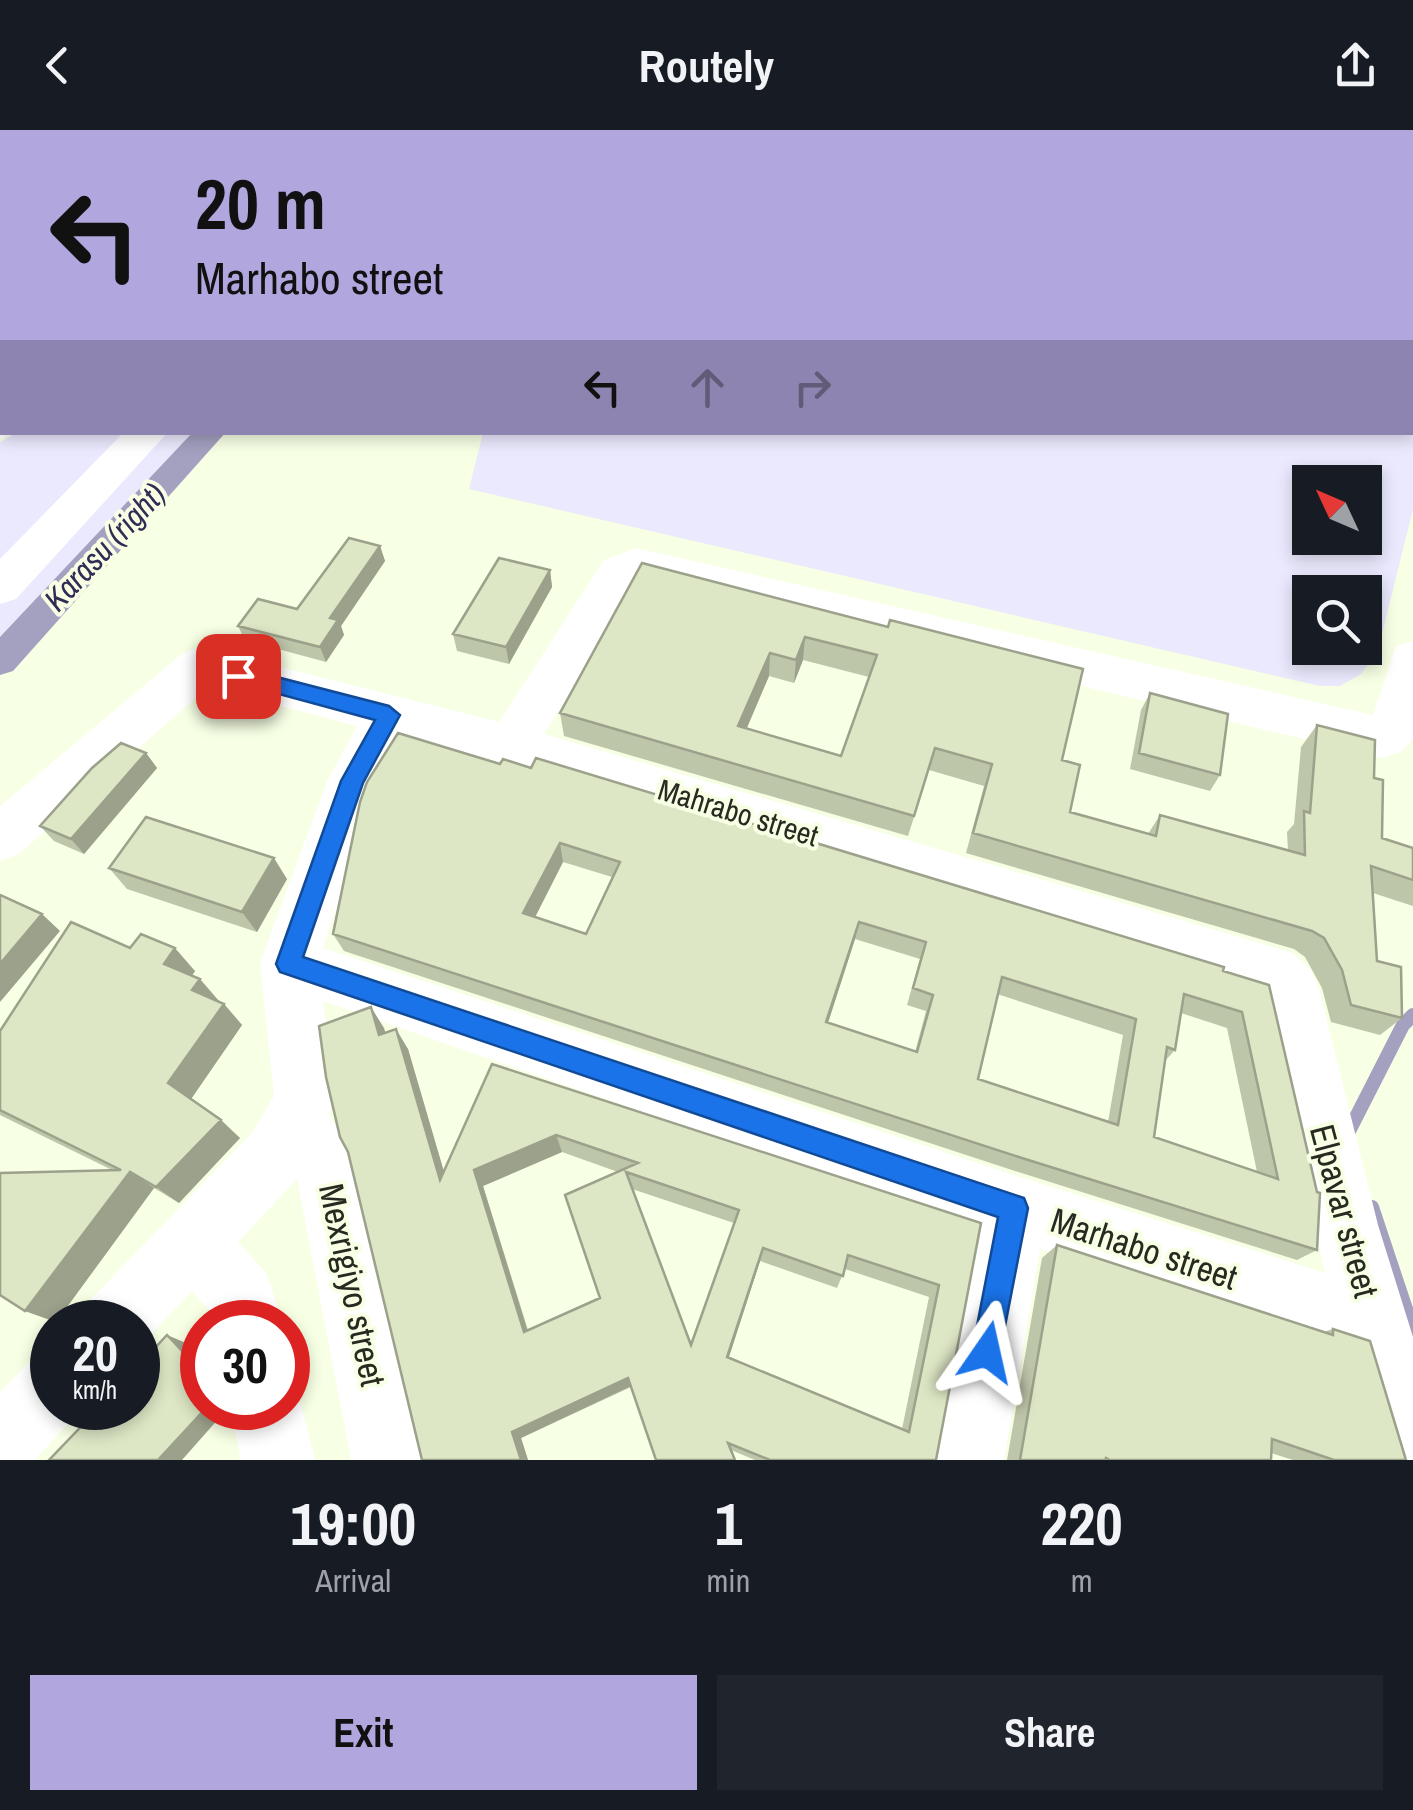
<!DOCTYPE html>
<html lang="en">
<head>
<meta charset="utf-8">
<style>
	:root { --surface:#171b24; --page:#20242c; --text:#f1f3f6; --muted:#9ea1a6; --accent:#b2a6de }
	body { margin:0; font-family:"Archivo Narrow",sans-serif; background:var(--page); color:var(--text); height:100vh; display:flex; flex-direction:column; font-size:38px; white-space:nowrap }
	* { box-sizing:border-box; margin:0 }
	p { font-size:32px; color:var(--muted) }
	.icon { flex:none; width:55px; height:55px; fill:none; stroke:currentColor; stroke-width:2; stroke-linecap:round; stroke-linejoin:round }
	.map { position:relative; height:1330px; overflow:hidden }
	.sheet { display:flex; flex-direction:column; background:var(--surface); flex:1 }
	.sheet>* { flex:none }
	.top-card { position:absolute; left:0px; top:0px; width:1415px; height:305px; box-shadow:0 5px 15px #0003; background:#b2a6de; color:#111; overflow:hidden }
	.needle { width:65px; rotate:314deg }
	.fabs { position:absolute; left:1292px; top:335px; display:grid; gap:20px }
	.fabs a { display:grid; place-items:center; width:90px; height:90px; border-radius:0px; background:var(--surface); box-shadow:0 5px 15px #0003; font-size:50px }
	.speed { position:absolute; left:30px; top:1170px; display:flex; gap:20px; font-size:50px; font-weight:700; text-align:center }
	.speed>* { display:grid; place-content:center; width:130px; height:130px; border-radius:50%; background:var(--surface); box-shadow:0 5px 15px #0003; line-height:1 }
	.speed small { font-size:25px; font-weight:400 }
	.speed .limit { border:15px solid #d22; background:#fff; color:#111 }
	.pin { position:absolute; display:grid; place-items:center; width:85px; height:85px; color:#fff; margin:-42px; border-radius:20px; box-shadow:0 5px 15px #0006 }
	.me { position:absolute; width:110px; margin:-55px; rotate:11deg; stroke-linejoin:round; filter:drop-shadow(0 0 8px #0008) }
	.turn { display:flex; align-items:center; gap:35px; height:210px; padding:0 30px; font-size:45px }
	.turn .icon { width:130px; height:130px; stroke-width:2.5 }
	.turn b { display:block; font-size:70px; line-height:85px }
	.lanes { display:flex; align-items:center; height:95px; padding:0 30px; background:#0003; justify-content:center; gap:50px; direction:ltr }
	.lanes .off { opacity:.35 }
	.eta { display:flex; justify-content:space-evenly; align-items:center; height:170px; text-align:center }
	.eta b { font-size:60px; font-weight:800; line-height:70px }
	.action { display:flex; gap:20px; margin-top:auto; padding:20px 30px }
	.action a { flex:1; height:115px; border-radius:0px; background:var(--accent); color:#111; font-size:40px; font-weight:800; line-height:115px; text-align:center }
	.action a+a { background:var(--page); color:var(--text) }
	header { display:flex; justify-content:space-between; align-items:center; height:130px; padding:0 30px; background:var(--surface); font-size:45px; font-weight:800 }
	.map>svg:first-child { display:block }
	.green { fill:#ebe9fd; fill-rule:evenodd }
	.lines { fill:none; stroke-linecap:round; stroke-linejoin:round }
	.stream { stroke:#a3a0c0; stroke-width:14 }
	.canal { fill:#a3a0c0; fill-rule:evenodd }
	.minor { fill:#fff; fill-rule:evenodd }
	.wall { fill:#bec6a9; fill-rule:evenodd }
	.shaded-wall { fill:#9ba18a }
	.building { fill:#dde6c5; stroke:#9ba18a; stroke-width:2.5; fill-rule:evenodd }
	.route { fill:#1a73e8; stroke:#114b97; stroke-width:2.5 }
	.labels { text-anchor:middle; stroke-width:8; stroke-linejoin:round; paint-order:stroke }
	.street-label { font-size:30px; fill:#272a20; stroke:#f7ffe4 }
	.water-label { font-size:32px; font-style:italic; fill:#322b56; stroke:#f7ffe4 }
	.near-street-label { font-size:35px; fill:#272a20; stroke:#f7ffe4 }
</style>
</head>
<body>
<header><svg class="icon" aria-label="back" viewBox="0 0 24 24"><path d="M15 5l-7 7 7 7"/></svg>Routely<svg class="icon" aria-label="share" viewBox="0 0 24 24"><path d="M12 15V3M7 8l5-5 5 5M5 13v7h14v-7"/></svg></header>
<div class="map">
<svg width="1413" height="1330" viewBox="0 0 1413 1330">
	<rect width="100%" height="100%" fill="#f7ffe4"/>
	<!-- green -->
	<path class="green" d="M0 0H486L2 2 0 99Z
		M912 0H1413V379L1378 520 1361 544 1340 556H1320L469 359 483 303 1412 302V2H910ZM1365 352V408H1310V352ZM1310 462H1365V518H1310Z
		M18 302 194 303 0 507V312Z"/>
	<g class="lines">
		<!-- stream -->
		<path class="stream" d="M1348 1003 1403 895 1413 885
			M1372 1077 1413 1200"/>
		<!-- canal -->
		<path class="canal" d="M193 302H226L13 541 0 545V507Z"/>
		<!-- minor -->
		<path class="minor" d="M189 0H222L223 2H191Z
			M0 282 2 302 16 304 0 309Z
			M124 302H168L16 469 0 474V429Z
			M636 418 1373 585 1396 516 1413 511V609L1401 622 1383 628 641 451 544 604 1293 823 1311 840 1319 859 1378 1095 1413 1207V1330H1379L1347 1218 1040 1119 1004 1330H930L977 1098 323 871 337 964 329 984 359 1039 425 1330H351L297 1049 238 1112 267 1144 282 1192H214L212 1184 192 1161 138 1218V1192H82L92 1168 251 1004 274 966 260 833 327 651 357 596 208 557 19 724 0 731V676L183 523 200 517 499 592 604 430ZM402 607 511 635 1254 863 1264 873 1325 1143 1014 1045 323 818 378 653Z
			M52 1224V1278H80L77 1284 35 1330H0V1262L27 1234Z
			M288 1251 302 1278 315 1330H241L230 1278H288Z"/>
	</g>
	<!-- wall -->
	<path class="wall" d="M380 416 385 431 341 496 344 505 326 532 245 510 238 496 297 479Z
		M642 433 888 497 1062 630 1070 682 1148 704 1160 685 1288 720 1287 702 1294 694 1301 617 1317 595 1374 648 1382 708 1413 718V776L1373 763 1377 831 1402 888 1380 905 1331 892 1322 858 1305 827 1294 819 966 723 984 656 929 640 908 706 564 606 560 583ZM803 530 869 547 841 626 746 599 769 546 794 553Z
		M550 440 552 457 509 534 457 521 453 504Z
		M1150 563 1220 645 1210 661 1130 639 1141 580Z
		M146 623 157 638 84 724 54 711 40 696Z
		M500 634 1269 855 1317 1120 1297 1130 1015 1041 344 821 333 804ZM563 732 612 747 586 804 535 787ZM855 809 920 829 907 875 926 881 915 922 828 893ZM997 864 1123 905 1108 992 978 949ZM1181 883 1227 898 1257 1042 1154 1007 1165 931 1175 920Z
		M109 738 287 749 257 802 127 759Z
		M130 818 195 841 192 846 219 872 224 874 242 895 191 969 240 1008 179 1073 154 1058 56 1192 25 1181 112 1040 0 985V901Z
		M384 898 385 903 408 919 444 1042 492 934 981 1093 936 1330H755L731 1320 631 1257 521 1308 528 1330H422ZM562 1022 618 1042 600 1168 528 1200 483 1056ZM632 1059 734 1093 691 1215ZM760 1131 837 1158 845 1139 929 1167 902 1299 729 1227Z
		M1057 1115 1323 1202 1333 1199 1406 1330H1293L1271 1323V1330H1007L1042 1128Z"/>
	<!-- shaded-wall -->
	<path class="shaded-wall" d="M2 236V280L0 275V238Z
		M380 416 385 431 341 496 344 505 326 532 320 517 330 488Z
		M550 440 552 457 509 534 506 517Z
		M805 507 803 530 794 553 796 530Z
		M770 523 769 546 738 619V596Z
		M146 623 157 638 84 724 71 709Z
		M560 713 563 732 528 801 523 783Z
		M274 728 287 749 257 802 242 782Z
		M42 784 60 801 0 872V834Z
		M859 792 855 809 823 908 826 892Z
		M175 818 195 841 184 856 164 834Z
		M200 849 219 871 212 882 192 860Z
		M224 874 242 895 189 972 168 953Z
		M371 877 384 898 392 925 379 905Z
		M396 899 408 919 451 1066 440 1050Z
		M221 990 240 1008 179 1073 156 1057Z
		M556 1005 562 1022 483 1056 531 1212 524 1202 474 1040Z
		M130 1042 154 1058 56 1192 25 1181Z
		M763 1118 760 1131 726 1236 727 1227Z
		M167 1205 186 1213 202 1230V1242Z
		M628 1248 631 1256 521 1308 528 1330H521L512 1302Z
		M206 1278H228L182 1330H158Z"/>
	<!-- building -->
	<path class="building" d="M2 110V236L0 238V111Z
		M349 408 380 416 330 488 338 490 320 517 238 496 258 469 297 479Z
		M499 428 550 440 506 517 453 504Z
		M642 433 888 497 890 490 1083 539 1062 630 1080 635 1070 682 1156 706 1160 685 1305 725 1304 681 1310 683 1317 595 1375 610 1374 648 1383 650 1382 708 1413 718V750L1371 736 1377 831 1401 837 1402 888 1351 875 1342 840 1324 808 1312 801 973 703 992 634 935 618 914 686 560 583ZM805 507 877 525 841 626 738 596 770 523 796 530Z
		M1150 563 1228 584 1220 645 1139 623Z
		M398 603 500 634 503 629 531 638 536 628 1224 837 1223 841 1269 855 1317 1062 1320 1063 1317 1120 1025 1029 333 804 360 672 367 652ZM560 713 620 732 586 804 523 783ZM859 792 926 812 913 858 933 865 917 922 826 892ZM1002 847 1136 889 1118 995 978 949ZM1184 864 1242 882 1278 1049 1154 1007 1167 917 1175 920Z
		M121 613 146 623 71 709 40 696 92 638Z
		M146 687 274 728 242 782 109 738Z
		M0 765 42 784 0 834Z
		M71 792 130 818 141 804 175 818 164 834 200 849 192 860 224 874 168 953 221 990 156 1057 130 1042 25 1181 0 1165V1043L121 1040 0 980V901Z
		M371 877 379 905 396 899 440 1050 492 934 981 1093 936 1330H770L728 1313 735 1330H656L628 1248 512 1302 521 1330H422L348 1022 340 1007 326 947 319 896ZM556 1005 638 1033 565 1065 600 1168 524 1202 474 1040ZM626 1042 739 1080 691 1215ZM763 1118 843 1146 848 1125 939 1155 909 1302 727 1227Z
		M1057 1115 1333 1205V1199L1370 1211 1406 1330H1334L1272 1309 1271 1330H1110L1106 1328 1105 1330H1020Z
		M167 1205 202 1242V1278H206L158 1330H49L99 1278H138V1236Z"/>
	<!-- route -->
	<path class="route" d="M238 537 389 576 400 585 363 653 303 827 1024 1068 1028 1078 998 1232 987 1237 976 1232 972 1222 998 1087 280 842 276 834 341 651 375 590 231 551 227 546 231 540Z"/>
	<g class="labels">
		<!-- street labels -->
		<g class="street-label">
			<text transform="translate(738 683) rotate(17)" y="10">Mahrabo street</text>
		</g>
		<!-- water labels -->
		<g class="water-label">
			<text transform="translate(105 417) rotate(-47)" y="11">Karasu (right)</text>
		</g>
		<!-- near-street labels -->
		<g class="near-street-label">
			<text transform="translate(1344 1081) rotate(75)" y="12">Elpavar street</text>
			<text transform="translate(1144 1119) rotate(18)" y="12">Marhabo street</text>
			<text transform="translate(352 1155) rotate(78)" y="12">Mexrigiyo street</text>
		</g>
	</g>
</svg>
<div class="fabs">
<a><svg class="needle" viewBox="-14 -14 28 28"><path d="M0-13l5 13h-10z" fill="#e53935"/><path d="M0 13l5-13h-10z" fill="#9ea1a6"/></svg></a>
<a><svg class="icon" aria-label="search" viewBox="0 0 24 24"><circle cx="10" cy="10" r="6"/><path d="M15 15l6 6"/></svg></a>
</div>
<div class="speed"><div>20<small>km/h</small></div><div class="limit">30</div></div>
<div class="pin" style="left:238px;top:546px;background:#d93025"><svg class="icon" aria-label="arrive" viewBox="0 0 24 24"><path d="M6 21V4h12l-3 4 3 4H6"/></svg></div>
<svg class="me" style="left:987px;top:1222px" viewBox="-20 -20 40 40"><path d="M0-17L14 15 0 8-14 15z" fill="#1a73e8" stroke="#fff" stroke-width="4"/></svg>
<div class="top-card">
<div class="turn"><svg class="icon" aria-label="left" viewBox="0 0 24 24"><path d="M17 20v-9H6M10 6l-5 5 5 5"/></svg><div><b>20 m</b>Marhabo street</div></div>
<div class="lanes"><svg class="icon" aria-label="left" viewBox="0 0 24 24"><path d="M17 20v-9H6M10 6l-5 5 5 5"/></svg><svg class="icon off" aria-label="ahead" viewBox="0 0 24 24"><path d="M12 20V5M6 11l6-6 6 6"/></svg><svg class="icon off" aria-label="right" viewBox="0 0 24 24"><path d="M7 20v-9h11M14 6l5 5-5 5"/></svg></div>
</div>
</div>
<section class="sheet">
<div class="eta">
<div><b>19:00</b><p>Arrival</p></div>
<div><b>1</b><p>min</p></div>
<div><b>220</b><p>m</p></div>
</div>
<div class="action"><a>Exit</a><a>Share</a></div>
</section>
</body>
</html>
